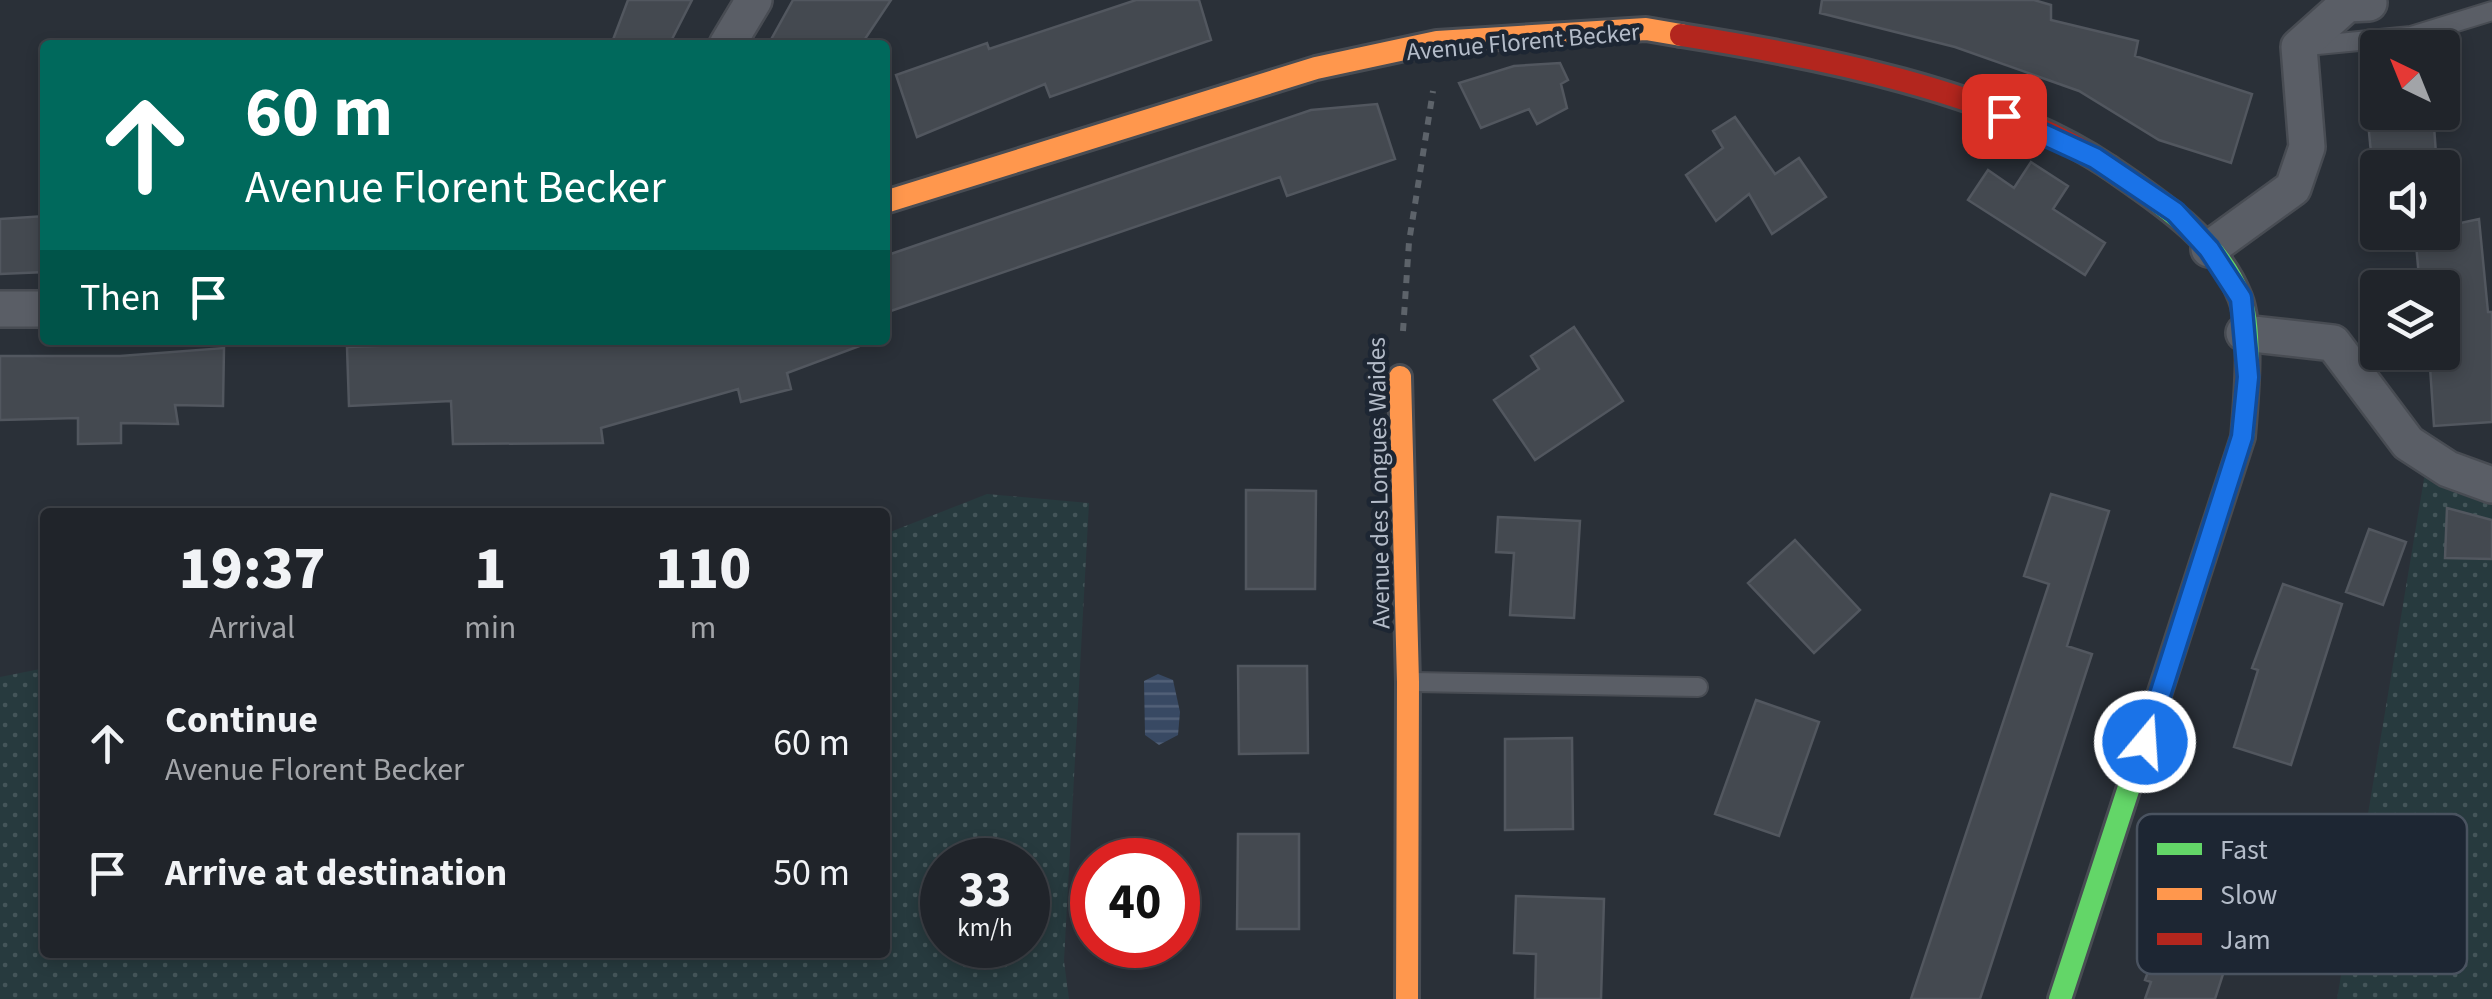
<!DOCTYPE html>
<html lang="en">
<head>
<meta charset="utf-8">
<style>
	:root { --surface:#20242a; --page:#2d3036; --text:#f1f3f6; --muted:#a2a4a8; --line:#3d4147 }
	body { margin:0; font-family:"Source Sans 3",sans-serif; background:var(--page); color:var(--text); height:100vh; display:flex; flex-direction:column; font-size:38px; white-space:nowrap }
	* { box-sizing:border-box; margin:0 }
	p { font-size:32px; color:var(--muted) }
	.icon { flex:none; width:55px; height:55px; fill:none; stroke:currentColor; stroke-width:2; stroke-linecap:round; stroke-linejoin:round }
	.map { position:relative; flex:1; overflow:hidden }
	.details { position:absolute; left:40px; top:508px; width:850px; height:450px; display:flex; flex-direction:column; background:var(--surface); border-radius:10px; box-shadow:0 5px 15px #0003,0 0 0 2px var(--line) }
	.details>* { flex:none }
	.top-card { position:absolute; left:40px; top:40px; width:850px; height:305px; border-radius:10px; box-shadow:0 5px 15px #0003,0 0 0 2px var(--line); background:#00695c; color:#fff; overflow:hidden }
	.needle { width:65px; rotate:317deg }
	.controls { position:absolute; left:2360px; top:30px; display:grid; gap:20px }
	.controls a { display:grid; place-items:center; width:100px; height:100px; border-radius:10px; background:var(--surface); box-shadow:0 5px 15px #0003,0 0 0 2px var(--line); font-size:50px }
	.speed { position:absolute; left:920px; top:838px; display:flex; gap:20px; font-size:50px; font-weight:700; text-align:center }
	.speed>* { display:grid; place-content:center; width:130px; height:130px; border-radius:50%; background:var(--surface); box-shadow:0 5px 15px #0003,0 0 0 2px var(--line); line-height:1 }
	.speed small { font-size:25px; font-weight:400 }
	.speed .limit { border:15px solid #d22; background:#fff; color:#111 }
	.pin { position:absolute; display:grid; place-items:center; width:85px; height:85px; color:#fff; margin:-42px; border-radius:20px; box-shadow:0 5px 15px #0006 }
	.me { position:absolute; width:110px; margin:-55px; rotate:18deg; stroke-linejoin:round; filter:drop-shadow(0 0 8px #0008) }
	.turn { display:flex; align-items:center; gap:35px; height:210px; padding:0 40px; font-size:45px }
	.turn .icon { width:130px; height:130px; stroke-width:2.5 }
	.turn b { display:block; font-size:70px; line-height:85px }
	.then { display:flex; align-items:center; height:95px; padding:0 40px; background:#0003; gap:20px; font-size:38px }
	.eta { display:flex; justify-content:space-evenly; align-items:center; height:170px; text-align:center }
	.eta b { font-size:60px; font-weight:800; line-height:70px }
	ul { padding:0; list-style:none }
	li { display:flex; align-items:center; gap:30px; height:130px; padding:0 40px }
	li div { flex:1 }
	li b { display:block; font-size:38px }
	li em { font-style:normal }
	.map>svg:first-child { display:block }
	.grass { fill:url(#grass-dots); fill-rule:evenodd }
	.water { fill:url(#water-rules) }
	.building { fill:#444950; stroke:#52575f; stroke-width:2.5 }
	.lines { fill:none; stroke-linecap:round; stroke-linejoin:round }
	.lane-casing { stroke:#484c53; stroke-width:22 }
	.street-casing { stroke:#484c53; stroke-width:40 }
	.fast-casing { stroke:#484c53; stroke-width:28 }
	.slow-casing { stroke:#484c53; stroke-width:28 }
	.jam-casing { stroke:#484c53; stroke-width:28 }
	.path { stroke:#5d636a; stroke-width:6; stroke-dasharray:8 8; stroke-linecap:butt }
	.lane { stroke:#5a5e66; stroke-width:18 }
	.street { stroke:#5a5e66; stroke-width:35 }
	.fast { stroke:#63d668; stroke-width:22 }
	.slow { stroke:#ff974d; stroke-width:22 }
	.jam { stroke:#b3261e; stroke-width:22 }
	.route-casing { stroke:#114b97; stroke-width:25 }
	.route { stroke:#1a73e8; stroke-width:18 }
	.labels { text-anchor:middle; stroke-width:9; stroke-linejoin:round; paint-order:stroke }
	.street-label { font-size:25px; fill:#b4bcc9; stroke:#1d2633 }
	.key { fill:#1d2633; stroke:#4a5360; stroke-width:2.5 }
	.key-label { font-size:28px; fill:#b4bcc9 }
</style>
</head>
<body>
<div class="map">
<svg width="2492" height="999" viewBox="0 0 2492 999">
	<defs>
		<pattern id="grass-dots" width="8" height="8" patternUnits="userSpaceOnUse" patternTransform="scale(2.5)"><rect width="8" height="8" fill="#273a3e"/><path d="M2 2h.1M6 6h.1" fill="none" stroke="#445559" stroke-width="1.8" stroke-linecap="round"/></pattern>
		<pattern id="water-rules" width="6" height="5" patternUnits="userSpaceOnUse" patternTransform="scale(2.5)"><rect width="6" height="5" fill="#384963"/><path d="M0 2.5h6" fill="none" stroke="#526178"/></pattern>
	</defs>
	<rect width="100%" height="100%" fill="#2a3038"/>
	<!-- grass -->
	<path class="grass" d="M2425 473 2492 499V999H2337Z
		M987 494 1089 503 1064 961 1069 999H0V677L45 668V952H885V534ZM942 860H1028V945H942Z"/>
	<!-- water -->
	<path class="water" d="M1158 674 1173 680 1180 712 1178 735 1159 745 1145 735 1144 681Z"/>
	<!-- building -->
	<path class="building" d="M628 0H692L669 45H611Z
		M793 0H891L861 45H768Z
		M1136 0H1199L1211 40 1050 97 1045 84 917 137 896 75 987 43 989 49Z
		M1822 0H2034L2051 5V20L2138 41 2135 56 2252 94 2231 163 2159 140 2079 91 1955 47 1820 13Z
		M1560 63 1568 80 1561 84 1567 108 1537 124 1529 109 1481 128 1459 83 1514 66Z
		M1377 104 1395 159 1287 196 1280 177 885 313V256L1311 110Z
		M2367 112H2433L2437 168H2378V224Z
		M1735 117 1775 174 1799 158 1826 197 1772 234 1749 194 1716 221 1686 175 1723 148 1713 131Z
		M2031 162 2068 186 2053 209 2105 243 2085 275 1968 200 1988 170 2014 188Z
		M45 216V272L0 274V219Z
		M2479 219 2488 312H2492V422L2434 426 2429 352H2442V288H2420L2415 233 2442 232V227Z
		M1574 327 1623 401 1535 460 1494 400 1539 369 1531 356Z
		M549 340H864L865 344 787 373 791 389 741 402 738 389 601 428 603 443 453 444 451 401 349 406 347 347Z
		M224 348 223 406 175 405 178 424 121 423V443L78 444V418L0 420V356H120Z
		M1246 490 1316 491 1315 589H1246Z
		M2051 494 2109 511 2067 646 2092 654 1980 999H1911L2049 584 2024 576Z
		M2447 508 2492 520V559L2445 558Z
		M1498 517 1580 521 1574 618 1510 615 1514 553 1496 552Z
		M2369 529 2406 542 2383 605 2346 592Z
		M1795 540 1860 610 1814 653 1748 583Z
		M2283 584 2342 604 2291 765 2234 747 2258 670 2252 668Z
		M1238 666H1307L1308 753 1239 754Z
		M1756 700 1819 722 1779 836 1715 814Z
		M1572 738 1573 829 1505 830V739Z
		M2246 821 2315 842 2305 876 2251 860 2215 963 2225 968 2215 999H2145L2151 982 2145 980 2200 830 2240 842Z
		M1238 834H1299V929H1237Z
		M1516 896 1604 899 1601 999H1535L1536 954 1514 953Z"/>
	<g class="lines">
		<!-- lane casing -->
		<g class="lane-casing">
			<path id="lane" d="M2307 46 2411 36 2492 11
				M1413 682 1698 687"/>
		</g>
		<!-- street casing -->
		<g class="street-casing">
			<path id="street" d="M727 45 754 0
				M2209 249 2293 188 2307 147 2299 47 2347 4 2369 3
				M0 309H45
				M2244 333 2333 343 2408 443 2448 469 2492 485"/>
		</g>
		<!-- fast casing -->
		<g class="fast-casing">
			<path id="fast" d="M2060 999 2243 437C2246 401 2253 330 2240 297 2217 238 2158 201 2109 167"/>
		</g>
		<!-- slow casing -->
		<g class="slow-casing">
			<path id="slow" d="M885 202 1316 68 1437 42 1646 29 1681 35
				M1400 377 1408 682 1407 999"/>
		</g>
		<!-- jam casing -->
		<g class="jam-casing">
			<path id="jam" d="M1681 35C1814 56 1996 91 2109 167"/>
		</g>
		<!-- path -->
		<path class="path" d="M1403 331 1409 242 1433 91"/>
		<!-- lane -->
		<use href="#lane" class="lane"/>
		<!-- street -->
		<use href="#street" class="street"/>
		<!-- fast -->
		<use href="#fast" class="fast"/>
		<!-- slow -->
		<use href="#slow" class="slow"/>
		<!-- jam -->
		<use href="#jam" class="jam"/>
	</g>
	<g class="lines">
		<!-- route casing -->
		<g class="route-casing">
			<path id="route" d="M2004 116 2095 158 2175 212 2209 249 2241 298 2248 377 2242 437 2145 742"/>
		</g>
		<!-- route -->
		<use href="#route" class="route"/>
	</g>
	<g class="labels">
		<!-- street labels -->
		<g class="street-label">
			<text transform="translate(1523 41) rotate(-5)" y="9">Avenue Florent Becker</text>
			<text transform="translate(1378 483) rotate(-91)" y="9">Avenue des Longues Waides</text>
		</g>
	</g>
	<!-- legend -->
	<rect x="2137" y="814" width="330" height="160" rx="15" class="key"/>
	<rect x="2157" y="843" width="45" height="12" fill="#63d668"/>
	<rect x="2157" y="888" width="45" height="12" fill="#ff974d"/>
	<rect x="2157" y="933" width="45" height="12" fill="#b3261e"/>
	<g class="key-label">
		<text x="2220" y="859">Fast</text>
		<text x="2220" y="904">Slow</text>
		<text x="2220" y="949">Jam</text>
	</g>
</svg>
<div class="controls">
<a><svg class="needle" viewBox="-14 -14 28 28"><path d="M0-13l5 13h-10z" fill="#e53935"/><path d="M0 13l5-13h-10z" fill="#a2a4a8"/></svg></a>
<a><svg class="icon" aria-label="sound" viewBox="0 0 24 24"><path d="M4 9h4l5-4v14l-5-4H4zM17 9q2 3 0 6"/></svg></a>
<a><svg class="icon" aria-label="layers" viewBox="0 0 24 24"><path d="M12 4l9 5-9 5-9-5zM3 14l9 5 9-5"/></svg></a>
</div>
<div class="speed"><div>33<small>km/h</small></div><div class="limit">40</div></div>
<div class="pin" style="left:2004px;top:116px;background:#d93025"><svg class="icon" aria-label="arrive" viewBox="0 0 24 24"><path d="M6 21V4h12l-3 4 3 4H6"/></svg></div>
<svg class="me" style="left:2145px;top:742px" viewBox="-20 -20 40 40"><circle r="17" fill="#1a73e8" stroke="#fff" stroke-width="3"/><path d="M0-11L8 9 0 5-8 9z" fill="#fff"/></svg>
<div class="top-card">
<div class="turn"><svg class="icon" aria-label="ahead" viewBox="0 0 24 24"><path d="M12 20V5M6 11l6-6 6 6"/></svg><div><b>60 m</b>Avenue Florent Becker</div></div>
<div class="then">Then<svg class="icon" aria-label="arrive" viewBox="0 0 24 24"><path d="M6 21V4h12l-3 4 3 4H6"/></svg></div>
</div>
<section class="details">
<div class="eta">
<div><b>19:37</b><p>Arrival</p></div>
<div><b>1</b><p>min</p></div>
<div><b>110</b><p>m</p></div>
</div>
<ul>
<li><svg class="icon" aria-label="ahead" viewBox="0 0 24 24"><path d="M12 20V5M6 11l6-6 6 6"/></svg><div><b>Continue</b><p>Avenue Florent Becker</p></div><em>60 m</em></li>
<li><svg class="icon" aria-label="arrive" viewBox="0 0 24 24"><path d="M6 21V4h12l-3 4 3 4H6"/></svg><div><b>Arrive at destination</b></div><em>50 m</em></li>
</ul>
</section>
</div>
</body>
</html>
